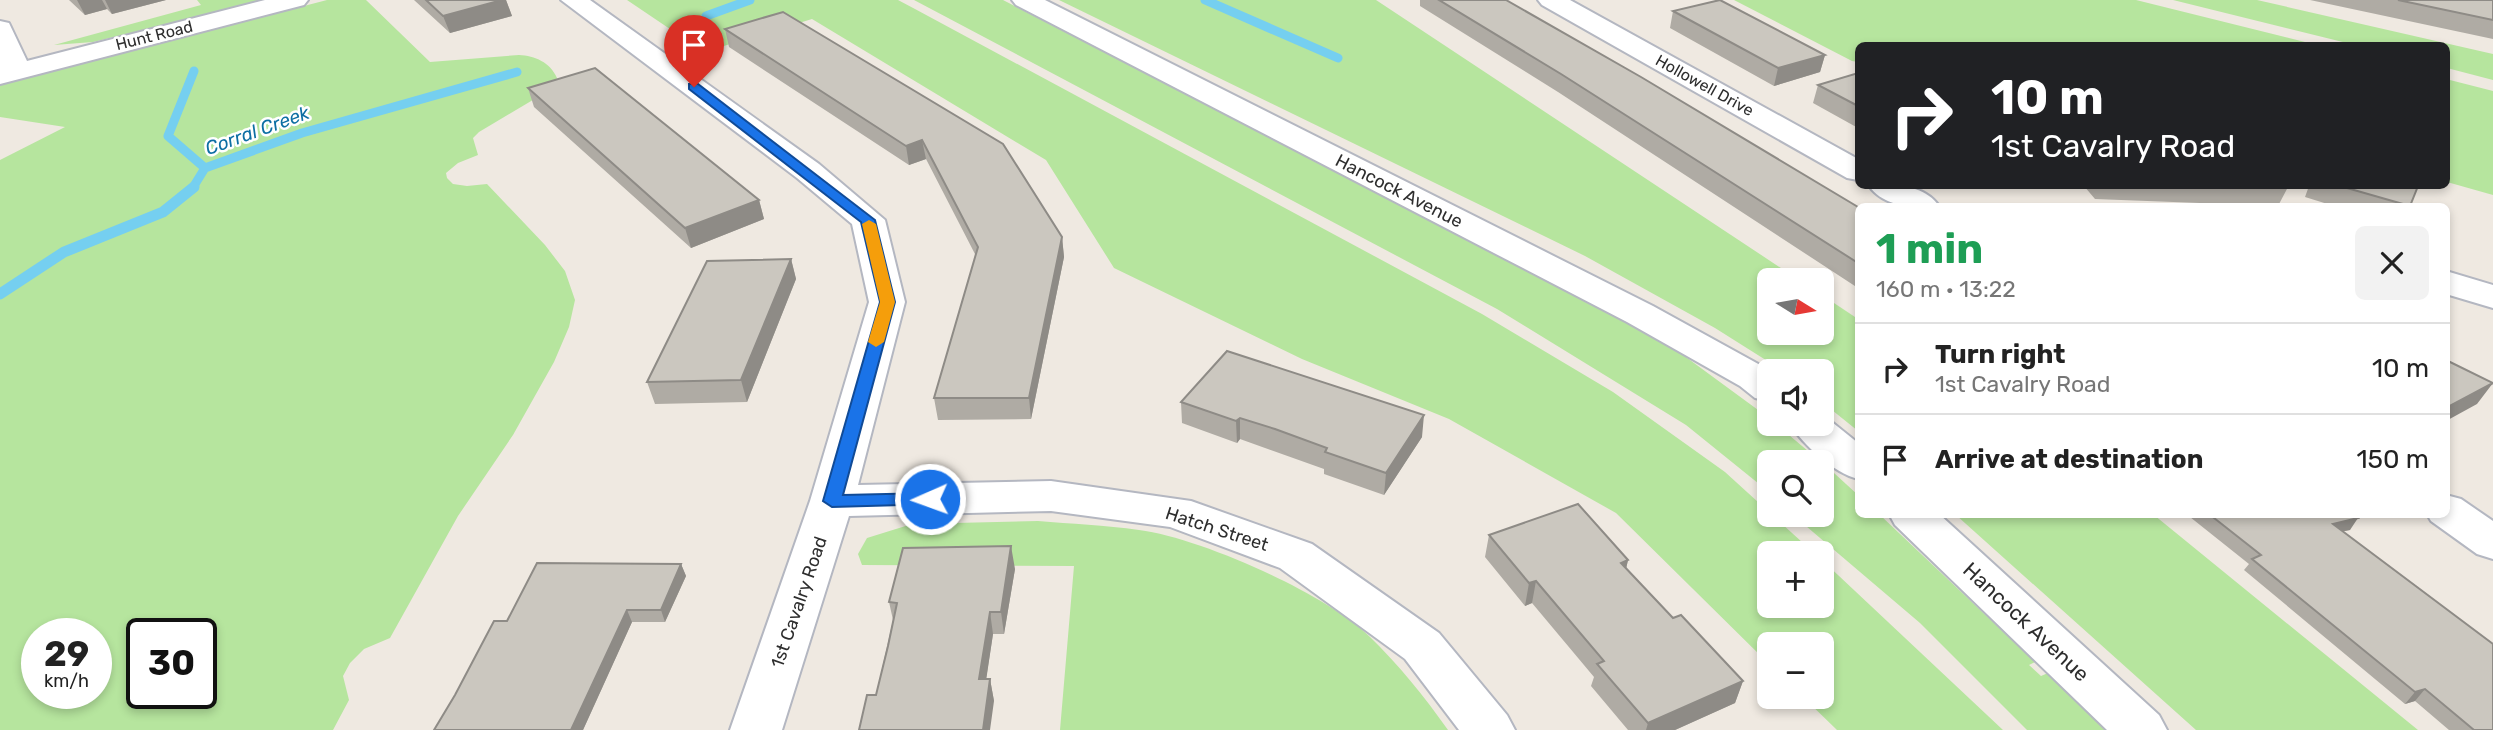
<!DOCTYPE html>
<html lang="en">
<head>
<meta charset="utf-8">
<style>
	:root { --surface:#fff; --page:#f2f2f2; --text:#222; --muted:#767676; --line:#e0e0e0 }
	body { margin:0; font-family:Rubik,sans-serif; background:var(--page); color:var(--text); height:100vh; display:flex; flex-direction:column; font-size:26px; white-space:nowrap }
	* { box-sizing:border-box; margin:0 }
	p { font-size:23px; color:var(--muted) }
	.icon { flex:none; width:38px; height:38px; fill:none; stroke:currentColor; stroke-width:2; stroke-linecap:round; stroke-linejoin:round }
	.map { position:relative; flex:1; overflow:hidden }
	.sheet { position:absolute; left:1855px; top:203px; width:595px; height:315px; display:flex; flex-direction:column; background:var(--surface); border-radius:10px; box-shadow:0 4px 10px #0003 }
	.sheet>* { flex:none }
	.top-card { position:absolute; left:1855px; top:42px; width:595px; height:147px; border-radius:10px; box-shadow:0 4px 10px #0003; background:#202124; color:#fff; overflow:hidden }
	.needle { width:46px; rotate:101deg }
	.buttons { position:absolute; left:1757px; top:268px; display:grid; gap:14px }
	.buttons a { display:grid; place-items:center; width:77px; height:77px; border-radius:10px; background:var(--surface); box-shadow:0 4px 10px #0003; font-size:35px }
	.speed { position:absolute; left:21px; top:618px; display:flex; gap:14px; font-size:35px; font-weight:700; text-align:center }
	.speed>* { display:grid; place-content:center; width:91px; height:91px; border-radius:50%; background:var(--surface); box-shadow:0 4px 10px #0003; line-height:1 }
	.speed small { font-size:18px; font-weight:400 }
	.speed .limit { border:4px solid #111; border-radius:10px; background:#fff; color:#111 }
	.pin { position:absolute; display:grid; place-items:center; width:60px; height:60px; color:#fff; margin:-72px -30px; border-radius:50% 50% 50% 0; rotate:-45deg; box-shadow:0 0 7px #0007 }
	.pin .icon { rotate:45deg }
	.me { position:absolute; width:77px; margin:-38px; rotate:268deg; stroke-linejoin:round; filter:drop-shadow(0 0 5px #0008) }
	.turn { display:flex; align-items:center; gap:24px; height:147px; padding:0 21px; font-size:32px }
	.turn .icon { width:91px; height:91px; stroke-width:2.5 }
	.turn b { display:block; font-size:49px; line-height:60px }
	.round { display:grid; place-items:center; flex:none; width:74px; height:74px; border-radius:10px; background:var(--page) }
	.head { display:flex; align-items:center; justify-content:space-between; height:119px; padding:0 21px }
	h1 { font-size:42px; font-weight:700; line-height:52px; color:#1e9e55 }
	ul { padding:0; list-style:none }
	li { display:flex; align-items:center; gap:21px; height:91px; padding:0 21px; border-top:2px solid var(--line) }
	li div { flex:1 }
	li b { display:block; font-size:26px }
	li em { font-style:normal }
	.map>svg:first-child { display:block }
	.green { fill:#b6e59e; fill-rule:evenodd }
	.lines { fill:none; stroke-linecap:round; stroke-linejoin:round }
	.stream-far1 { stroke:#75cff0; stroke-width:9 }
	.stream { stroke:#75cff0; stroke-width:11 }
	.minor-casing { stroke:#b4b7c1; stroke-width:4 }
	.minor { fill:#fff; fill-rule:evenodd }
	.wall { fill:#afaba4 }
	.shaded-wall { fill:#8e8b86 }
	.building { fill:#cbc7bf; stroke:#8e8b86; stroke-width:2 }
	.route { fill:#1a73e8; stroke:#114b97; stroke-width:2 }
	.slow { fill:#f59e0b }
	.labels { text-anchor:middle; stroke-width:5; stroke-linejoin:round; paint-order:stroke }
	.far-street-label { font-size:16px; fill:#2e2e2e; stroke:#fff }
	.street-label { font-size:18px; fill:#2e2e2e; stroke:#fff }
	.water-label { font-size:19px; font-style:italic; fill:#0d6fa3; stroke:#fff }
	.near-street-label { font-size:21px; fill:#2e2e2e; stroke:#fff }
</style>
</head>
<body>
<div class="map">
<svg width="2493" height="730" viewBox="0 0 2493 730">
	<rect width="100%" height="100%" fill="#efe9e1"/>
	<!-- green -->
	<path class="green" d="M197 0H266L93 42 54 45 201 5Z
		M327 0H366L430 62 519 55C535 56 550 62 557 78L553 88 479 132 473 138 478 155 458 163 446 173 447 178 453 184 467 186 487 184 545 245 565 271 575 300 569 327 554 362 513 435 458 516 390 638 364 649 350 663 343 676 349 700 333 730H0V160L65 127 0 117V85ZM37 634H96V693H37ZM142 634H201V693H142Z
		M627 0H898L915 9 1482 314 1613 392 1725 472 1814 553H1769V606H1822V560L2003 730H1837L1803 697 1822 696V644H1769V664L1616 513 1449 419 1302 359 1114 268 1046 160 812 19 704 52Z
		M914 0H1003L1463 237 1467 235 1679 352 1769 418V424H1776L1821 462H1769V492L1686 425 1497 309Z
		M1059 0H1376L1799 280H1769V332H1822V295L1858 319V431L1822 402V371H1783L1715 328 1585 256Z
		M1734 0H2136L2317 45 1858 46V62L1852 61Z
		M2173 0H2257L2493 54V80L2447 68 2446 46 2355 45Z
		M2446 79 2493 91V195L2447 182Z
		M1822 462 1858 495V514L1880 515 2035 662 2029 665 2041 676 2048 673 2106 730H2027L1920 623 1793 515 1822 514Z
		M1956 515H2154L2418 730H2196Z
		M1038 521C1071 524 1105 525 1139 530 1201 538 1324 593 1369 636 1399 665 1424 696 1448 730H1060L1074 566 862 565 858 554 867 538 912 524Z"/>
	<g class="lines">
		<!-- stream-far1 -->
		<path class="stream-far1" d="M1205 0 1338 58
			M706 16 750 0
			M194 71 168 136 205 168
			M192 189 205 168 302 133 517 72"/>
		<!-- stream -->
		<path class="stream" d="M0 294 64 252 163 212 194 187"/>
		<!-- minor casing -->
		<g class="minor-casing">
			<path id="minor" d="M265 0H308L304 5 0 84V21L9 23 27 61Z
				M561 0H590L819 164 885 220 905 302 858 485 1051 481 1191 501 1312 544 1439 633 1507 715 1515 730H1459L1405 659 1280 568 1170 527 1051 511 849 516 782 730H730L810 501 869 302 852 224 797 178Z
				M1012 0H1045L1653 306 1771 371 1769 401 1755 398 1740 386 1627 322 1016 5Z
				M1538 0H1570L1858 159V180L1847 178 1542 5Z
				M1869 186C1893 184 1924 184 1939 206 1915 208 1885 208 1869 186Z
				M2446 271 2493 285V308L2446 294Z
				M1822 414 1858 443V479C1834 473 1803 445 1790 424H1822Z
				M2446 495 2461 499 2493 521V559L2477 554 2431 521 2427 514H2446Z
				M1889 514H1939L2159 715 2167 730H2107L1895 525Z"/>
		</g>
		<!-- minor -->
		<use href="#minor" class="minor"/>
	</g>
	<!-- wall -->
	<path class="wall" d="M69 0H166L112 14 107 9 85 15Z
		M414 0H506L512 16 450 33Z
		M1420 0H1506L1858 207V288L1558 92 1420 6Z
		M2310 0H2493V39Z
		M1673 11 1825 55 1820 72 1774 86 1670 28Z
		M783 12 1062 237 1064 257 1031 419 938 420 934 398 976 256 926 159 909 165 729 47 725 29Z
		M1858 73V128L1813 103 1818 85Z
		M528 88 759 200 764 219 691 248 534 107Z
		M2084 186H2287L2288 187 2278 206 2095 199Z
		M2309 186H2418L2410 206H2334L2305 197Z
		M791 259 796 279 747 402 655 404 647 382Z
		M1181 402 1422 437 1384 495 1324 474V469L1240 439 1237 443 1182 423Z
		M2192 514H2353L2350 530 2343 531 2493 730H2449L2415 701 2405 704 2244 570 2249 564 2190 517Z
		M1489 535 1628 560 1626 569 1673 618 1743 681 1735 703 1675 730H1628L1591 686 1594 677 1532 603 1525 606 1485 557Z
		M681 564 686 576 665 622H632L583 730H434L455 695 507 621Z
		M1015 569 1004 634H993L986 679H990L994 701 876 695 893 620 889 602Z"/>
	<!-- shaded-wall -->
	<path class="shaded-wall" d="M77 0H102L107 9 85 15Z
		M105 0H166L112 14Z
		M502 0H506L512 16 450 33 443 16Z
		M1825 55 1820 72 1774 86 1778 68Z
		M922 140 926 159 909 165 906 146Z
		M759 200 764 219 691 248 685 228Z
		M1062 237 1064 257 1031 419 1029 398Z
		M791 259 796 279 747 402 741 380Z
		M2493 383 2477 404 2446 421V408Z
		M1424 415 1422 437 1384 495 1386 473Z
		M1240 418V439L1237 443 1236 421Z
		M2358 518 2350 530 2325 535 2333 524Z
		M1011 546 1015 569 1004 634 1001 612Z
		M1628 560 1623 582 1621 563Z
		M681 564 686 576 665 622 661 610Z
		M1536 581 1532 603 1525 606 1529 583Z
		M627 610 632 622 583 730H571Z
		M990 612 993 634 983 701 979 679Z
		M990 679 994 701 990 730H983Z
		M1743 681 1735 703 1675 730H1646L1648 723Z
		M2425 689 2415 701 2405 704 2415 692Z"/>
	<!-- building -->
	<path class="building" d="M426 0H502L443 16Z
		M1439 0H1506L1641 77 1858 207V263L1561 74Z
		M1720 0 1825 55 1778 68 1673 11Z
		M2398 0H2493V20Z
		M783 12 1003 144 1062 237 1029 398H934L978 247 922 140 906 146 725 29Z
		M595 68 759 200 685 228 528 88Z
		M1858 73V106L1818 85Z
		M2340 186H2418L2410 206Z
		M791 259 741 380 647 382 707 261Z
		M1227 351 1424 415 1386 473 1325 452 1327 448 1275 429 1240 418 1236 421 1181 402Z
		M2446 360 2493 383 2446 408Z
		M1578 504 1628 560 1621 563 1673 618 1681 615 1743 681 1648 723 1597 664 1604 661 1536 581 1529 583 1489 535Z
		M2209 514H2353L2358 518 2333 524 2493 644V730H2474L2425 689 2415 692 2252 559 2261 555Z
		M1011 546 1001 612H990L979 679H990L983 730H859L867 695H876L888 646 897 603 889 602 903 548Z
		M537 563 681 564 661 610H627L571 730H434L455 695 494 621H507Z"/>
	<!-- route -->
	<path class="route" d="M689 84H698L875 220 895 302 843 495 930 493 937 495 939 499 937 504 832 507 823 501 880 302 861 222 689 89Z"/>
	<!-- slow -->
	<path class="slow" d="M869 220 876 224 895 302 884 342 876 347 868 342 880 302 862 224Z"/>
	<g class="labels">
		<!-- far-street labels -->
		<g class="far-street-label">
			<text transform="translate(154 35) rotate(-14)" y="6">Hunt Road</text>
			<text transform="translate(1705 85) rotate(29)" y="6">Hollowell Drive</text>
		</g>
		<!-- street labels -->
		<g class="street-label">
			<text transform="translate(1399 191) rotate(27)" y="6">Hancock Avenue</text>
			<text transform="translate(1217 529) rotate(18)" y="6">Hatch Street</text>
			<text transform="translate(799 602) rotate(-71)" y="6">1st Cavalry Road</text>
		</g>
		<!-- water labels -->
		<g class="water-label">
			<text transform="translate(257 130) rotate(-20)" y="7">Corral Creek</text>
		</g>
		<!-- near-street labels -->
		<g class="near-street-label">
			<text transform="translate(2026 622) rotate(43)" y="7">Hancock Avenue</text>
		</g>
	</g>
</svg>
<div class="buttons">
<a><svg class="needle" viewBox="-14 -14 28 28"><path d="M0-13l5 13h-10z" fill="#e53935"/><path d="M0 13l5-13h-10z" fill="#767676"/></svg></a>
<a><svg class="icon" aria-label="sound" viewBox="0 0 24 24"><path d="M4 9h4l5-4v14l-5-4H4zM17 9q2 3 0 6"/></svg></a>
<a><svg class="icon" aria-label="search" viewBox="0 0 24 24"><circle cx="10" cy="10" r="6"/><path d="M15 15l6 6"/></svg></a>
<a>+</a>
<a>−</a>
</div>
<div class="speed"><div>29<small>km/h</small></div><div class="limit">30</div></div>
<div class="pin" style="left:694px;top:87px;background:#d93025"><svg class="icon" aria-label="arrive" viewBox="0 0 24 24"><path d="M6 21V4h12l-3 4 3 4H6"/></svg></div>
<svg class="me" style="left:930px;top:499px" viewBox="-20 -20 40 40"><circle r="17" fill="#1a73e8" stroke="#fff" stroke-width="3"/><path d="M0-11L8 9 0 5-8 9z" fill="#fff"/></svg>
<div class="top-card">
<div class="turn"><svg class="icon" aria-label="right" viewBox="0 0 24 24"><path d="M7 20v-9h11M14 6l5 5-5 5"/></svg><div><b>10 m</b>1st Cavalry Road</div></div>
</div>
<section class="sheet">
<div class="head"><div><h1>1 min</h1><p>160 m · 13:22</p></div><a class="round"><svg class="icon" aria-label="close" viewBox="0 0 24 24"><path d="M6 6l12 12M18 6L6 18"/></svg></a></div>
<ul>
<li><svg class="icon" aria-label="right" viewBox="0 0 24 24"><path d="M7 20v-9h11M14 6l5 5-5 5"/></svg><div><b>Turn right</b><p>1st Cavalry Road</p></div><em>10 m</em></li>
<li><svg class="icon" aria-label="arrive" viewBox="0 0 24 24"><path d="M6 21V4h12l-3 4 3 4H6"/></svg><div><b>Arrive at destination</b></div><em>150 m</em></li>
</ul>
</section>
</div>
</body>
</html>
